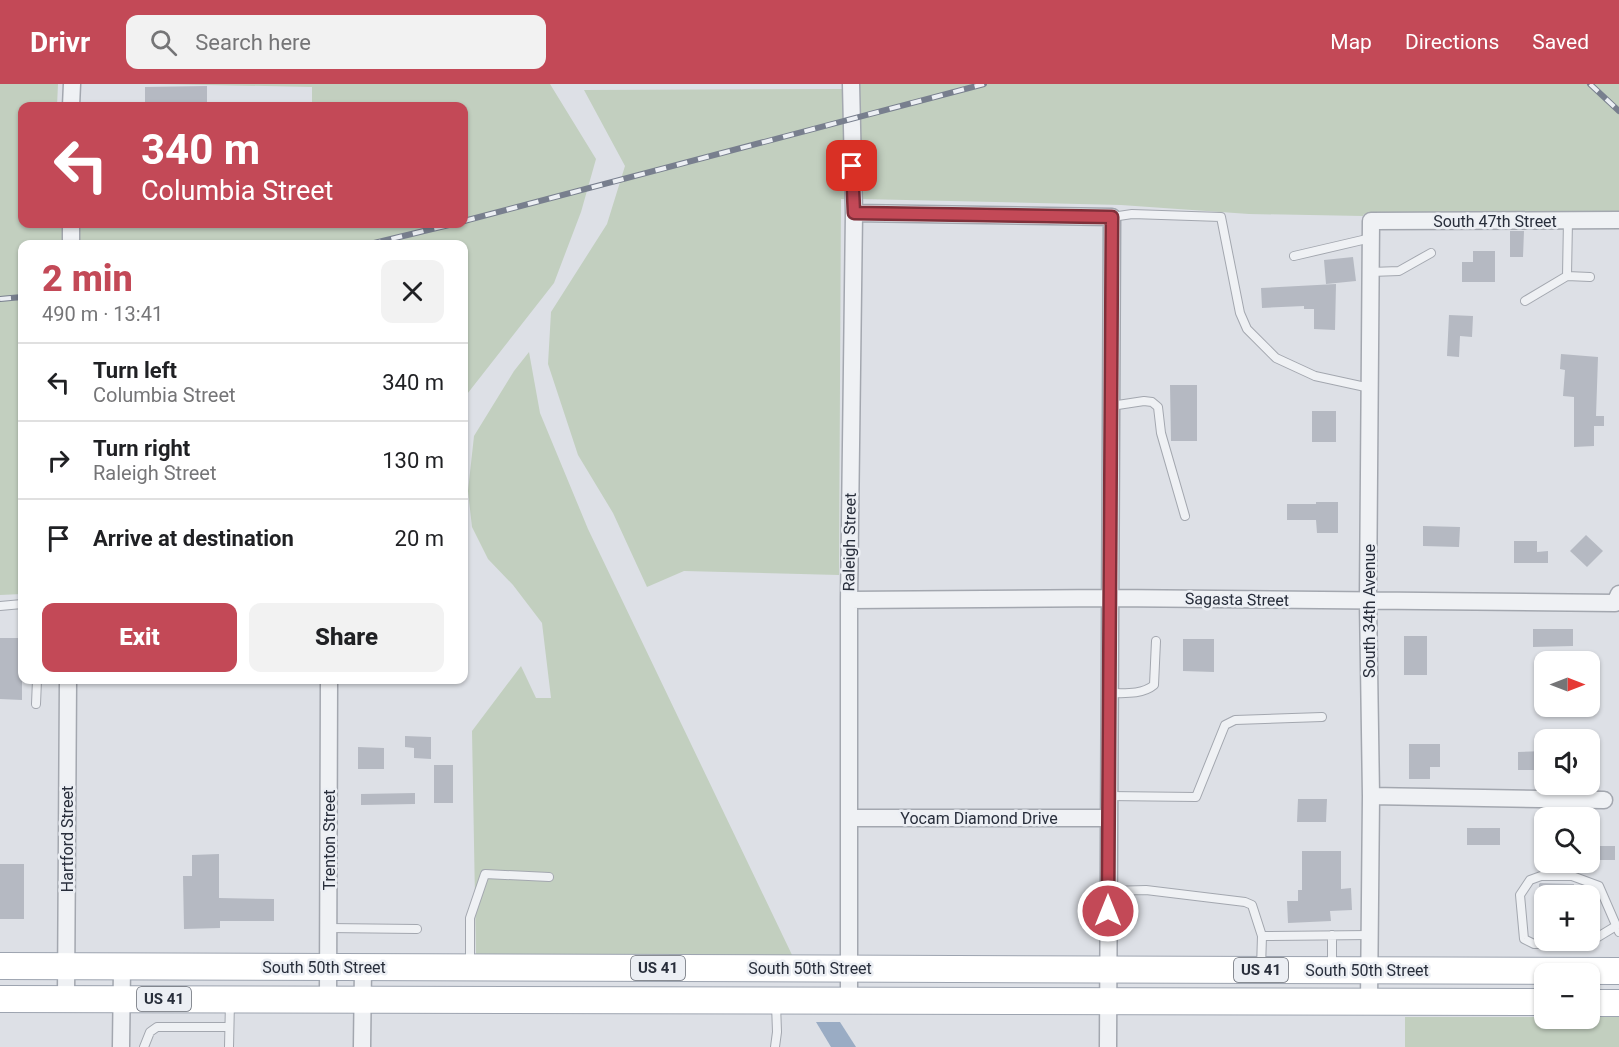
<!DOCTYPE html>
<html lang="en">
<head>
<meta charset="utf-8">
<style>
	:root { --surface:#fff; --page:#f2f2f2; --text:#202124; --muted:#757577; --line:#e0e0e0; --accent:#c34957 }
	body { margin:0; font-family:Roboto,sans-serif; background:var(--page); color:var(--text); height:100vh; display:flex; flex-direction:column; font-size:22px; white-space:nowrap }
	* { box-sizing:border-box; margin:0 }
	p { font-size:20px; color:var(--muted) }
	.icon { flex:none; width:33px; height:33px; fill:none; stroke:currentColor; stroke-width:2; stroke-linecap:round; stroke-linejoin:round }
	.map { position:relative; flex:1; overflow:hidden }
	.panel { position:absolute; left:18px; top:156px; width:450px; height:444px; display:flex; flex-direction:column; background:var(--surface); border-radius:12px; box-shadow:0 2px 4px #0004 }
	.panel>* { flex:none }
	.hud { position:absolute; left:18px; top:18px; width:450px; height:126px; border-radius:12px; box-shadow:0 2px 4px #0004; background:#c34957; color:#fff; overflow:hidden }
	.needle { width:39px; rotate:90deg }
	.tools { position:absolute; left:1534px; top:567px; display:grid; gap:12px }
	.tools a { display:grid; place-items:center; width:66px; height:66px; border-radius:12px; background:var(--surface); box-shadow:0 2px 4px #0004; font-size:30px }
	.pin { position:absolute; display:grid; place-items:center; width:51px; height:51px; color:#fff; margin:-26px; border-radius:12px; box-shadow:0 3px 9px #0006 }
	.me { position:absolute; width:66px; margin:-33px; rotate:0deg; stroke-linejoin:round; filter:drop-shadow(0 0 4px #0008) }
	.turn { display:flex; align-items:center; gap:21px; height:126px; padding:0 24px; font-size:27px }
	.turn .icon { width:78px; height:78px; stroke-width:2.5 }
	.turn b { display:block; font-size:42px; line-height:51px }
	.round { display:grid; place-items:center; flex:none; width:63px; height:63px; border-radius:12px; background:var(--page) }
	.summary { display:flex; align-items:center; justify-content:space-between; height:102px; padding:0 24px }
	h1 { font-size:36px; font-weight:800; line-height:45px; color:var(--accent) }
	.primary-button { display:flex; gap:12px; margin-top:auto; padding:12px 24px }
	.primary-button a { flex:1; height:69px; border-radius:12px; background:var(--accent); color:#fff; font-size:24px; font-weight:800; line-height:69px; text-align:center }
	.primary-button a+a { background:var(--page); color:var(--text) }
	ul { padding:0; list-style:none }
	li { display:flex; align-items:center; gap:18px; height:78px; padding:0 24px; border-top:2px solid var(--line) }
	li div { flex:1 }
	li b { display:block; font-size:22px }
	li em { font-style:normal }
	header { display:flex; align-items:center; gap:36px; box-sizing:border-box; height:84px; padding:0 30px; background:var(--accent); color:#fff }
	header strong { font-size:28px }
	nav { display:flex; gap:33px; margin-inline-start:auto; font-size:21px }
	.search { width:420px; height:54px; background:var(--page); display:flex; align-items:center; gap:15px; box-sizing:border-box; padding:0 21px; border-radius:12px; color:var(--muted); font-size:22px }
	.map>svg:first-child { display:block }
	.green { fill:#c2cfbf }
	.water { fill:#9aacc4 }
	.building { fill:#b5b9c2 }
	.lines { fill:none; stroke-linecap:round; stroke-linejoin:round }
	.lane-casing { stroke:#a3a7af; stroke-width:10 }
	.street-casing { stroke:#a3a7af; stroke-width:19 }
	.primary-casing { stroke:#9da4b0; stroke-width:28 }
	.lane { stroke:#eff1f4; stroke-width:8 }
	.street { stroke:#eff1f4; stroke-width:16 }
	.primary { stroke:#fff; stroke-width:26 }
	.rail-casing { stroke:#787f8e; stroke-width:6 }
	.rail { stroke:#eceff4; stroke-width:4; stroke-dasharray:11; stroke-linecap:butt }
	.route-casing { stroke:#7f2f39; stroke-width:15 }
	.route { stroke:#c34957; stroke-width:10 }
	.labels { text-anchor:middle; stroke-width:5; stroke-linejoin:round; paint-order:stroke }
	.shield { fill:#eceff4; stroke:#636872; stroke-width:1.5 }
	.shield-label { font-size:15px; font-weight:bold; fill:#282e3b }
	.street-label { font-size:16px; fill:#282e3b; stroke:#eceff4 }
</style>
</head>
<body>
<header>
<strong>Drivr</strong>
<div class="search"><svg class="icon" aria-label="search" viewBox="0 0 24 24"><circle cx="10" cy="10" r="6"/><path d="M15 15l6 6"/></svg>Search here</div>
<nav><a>Map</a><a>Directions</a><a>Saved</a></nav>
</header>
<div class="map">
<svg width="1619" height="963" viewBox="0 0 1619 963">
	<rect width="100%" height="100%" fill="#dde0e6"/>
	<!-- green -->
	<path class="green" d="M0 0H58L57 22H22V140H63V160H22V510L0 511Z
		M160 0H550L596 75 581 128 554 199 464 314V160H78L79 140H464V22H312V3Z
		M859 0H1619V129L1364 130 1363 132 1249 130 1121 121 861 115Z
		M843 5 845 115H841L839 491 684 487 647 503 613 429 578 371 548 280 551 228 607 140 625 82 584 6Z
		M529 268 540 329 588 445 793 873 476 871 472 647 521 582 536 614H551L542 539 513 501 488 475 472 443 468 407 474 352 514 287Z
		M1590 932 1619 933V963H1405V933H1545V934H1590Z"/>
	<!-- water -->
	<path class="water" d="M816 938H840L856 963H831Z"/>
	<!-- building -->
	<path class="building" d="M207 2V22H145V3Z
		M1510 147H1524L1523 173H1510Z
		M1473 167H1495V198H1462V178H1473Z
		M1353 173 1356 197 1326 200 1324 176Z
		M1336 200 1335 246 1314 245V225H1304V222L1262 224 1261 204Z
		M1449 231 1473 232 1472 253 1460 252 1459 273 1447 272Z
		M1561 270 1598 273 1596 332H1604V342H1594V362L1574 363V313L1563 312 1565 286 1560 285Z
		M1170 301H1197V357H1171Z
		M1312 327H1336V358H1312Z
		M1316 418H1338V449H1317L1316 436H1287V420H1316Z
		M1423 442 1460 443 1459 463 1423 462Z
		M1586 451 1603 467 1587 483 1570 467Z
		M1514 457H1537V468L1548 467V479H1514Z
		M1533 545H1573V562L1533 563Z
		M1404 552H1427V591H1404Z
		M0 554H22V616L0 615Z
		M1183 555H1214V588L1183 587Z
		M405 652 431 653V675L414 674V664L405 663Z
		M1409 660H1440V683H1430V695H1409Z
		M358 663 384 664V685H358Z
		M1545 667V686H1518V668Z
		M434 681H453V719H434Z
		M415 709V720L361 721V710Z
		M1298 715H1327L1326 738H1297Z
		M1467 744H1500V761H1467Z
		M1595 762H1615V776H1595Z
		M1302 767H1341V805L1351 804 1352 826 1330 827 1331 837 1288 839 1287 817H1298V806H1302Z
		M219 770V814L274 815V837H220V844L184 845 183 792H192V771Z
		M0 780H24V835H0Z
		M1540 799 1574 800V812H1539V800Z"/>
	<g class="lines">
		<!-- lane casing -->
		<g class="lane-casing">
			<path id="lane" d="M1112 133 1132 130 1221 133 1240 229 1247 245 1276 274 1315 292 1370 304
				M1294 172 1371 154
				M1371 188 1399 187 1431 169
				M1567 192 1590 193
				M1525 217 1567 192 1568 136
				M1111 322 1144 317 1152 318 1158 323 1161 349 1185 432
				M0 522 22 520
				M1109 609C1124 609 1142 611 1154 601L1156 557
				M36 620 37 596
				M1108 712 1196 713 1225 641 1235 636 1322 633
				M1108 807 1146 806 1245 818 1252 821 1262 852 1370 851
				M1616 842 1588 859 1534 860 1524 855 1520 811 1530 796 1541 792H1572L1599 802 1619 848
				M328 844 417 845
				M1332 851V884
				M470 880V834L485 790 549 793
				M1261 884 1262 852
				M144 963 150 948 157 943H229
				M229 963 230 918
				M775 963 777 948 776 920"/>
		</g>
		<!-- street casing -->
		<g class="street-casing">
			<path id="street" d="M71 22 72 0
				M854 129 1112 133 1108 963
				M71 160V140
				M849 516 1110 514 1615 519 1619 510
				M1371 712 1604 716
				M850 734H1108
				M66 915 68 596
				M328 916 329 596
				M849 917V516L854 129 851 0
				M1369 918 1371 712 1368 517 1371 137 1619 136
				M121 963 122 883
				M362 963 363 883"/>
		</g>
		<!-- primary casing -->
		<g class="primary-casing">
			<path id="primary" d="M0 882 1619 887
				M0 915 1545 918
				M1590 919H1619"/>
		</g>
		<!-- lane -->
		<use href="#lane" class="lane"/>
		<!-- street -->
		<use href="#street" class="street"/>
		<!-- primary -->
		<use href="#primary" class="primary"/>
		<!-- rail casing -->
		<g class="rail-casing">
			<path id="rail" d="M1590 0 1619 27
				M464 137 984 0
				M370 160 453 140
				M0 215 22 213"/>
		</g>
		<!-- rail -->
		<use href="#rail" class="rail"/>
	</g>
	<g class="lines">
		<!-- route casing -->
		<g class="route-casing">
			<path id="route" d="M852 82 854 129 1112 133 1108 827"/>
		</g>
		<!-- route -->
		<use href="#route" class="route"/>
	</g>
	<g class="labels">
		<!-- shield labels -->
		<g class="shield">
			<rect x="631" y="872" width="54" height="24" rx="4.5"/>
			<rect x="1234" y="874" width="54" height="24" rx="4.5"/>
			<rect x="137" y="903" width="54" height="24" rx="4.5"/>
		</g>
		<g class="shield-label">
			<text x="658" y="889">US 41</text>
			<text x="1261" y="891">US 41</text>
			<text x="164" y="920">US 41</text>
		</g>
		<!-- street labels -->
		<g class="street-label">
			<text x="1495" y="143">South 47th Street</text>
			<text transform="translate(849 458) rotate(-89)" y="6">Raleigh Street</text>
			<text transform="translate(1237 515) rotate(1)" y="6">Sagasta Street</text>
			<text transform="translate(1369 527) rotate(-90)" y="6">South 34th Avenue</text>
			<text x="979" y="740">Yocam Diamond Drive</text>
			<text transform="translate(67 755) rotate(-90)" y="6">Hartford Street</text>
			<text transform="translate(329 756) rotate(-90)" y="6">Trenton Street</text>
			<text x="324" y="889">South 50th Street</text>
			<text x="810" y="890">South 50th Street</text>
			<text x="1367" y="892">South 50th Street</text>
		</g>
	</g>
</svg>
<div class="tools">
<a><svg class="needle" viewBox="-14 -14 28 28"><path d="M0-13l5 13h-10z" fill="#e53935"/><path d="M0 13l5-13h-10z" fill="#757577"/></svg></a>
<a><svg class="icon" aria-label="sound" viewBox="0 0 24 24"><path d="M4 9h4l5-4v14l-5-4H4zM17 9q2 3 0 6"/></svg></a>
<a><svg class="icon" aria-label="search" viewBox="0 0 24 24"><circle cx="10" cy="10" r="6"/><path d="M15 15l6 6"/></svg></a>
<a>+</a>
<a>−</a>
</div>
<div class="pin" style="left:852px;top:82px;background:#d93025"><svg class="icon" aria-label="arrive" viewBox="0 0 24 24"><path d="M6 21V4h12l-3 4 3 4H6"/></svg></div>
<svg class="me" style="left:1108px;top:827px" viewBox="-20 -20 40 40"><circle r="17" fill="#c34957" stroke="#fff" stroke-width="3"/><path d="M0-11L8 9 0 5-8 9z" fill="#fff"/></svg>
<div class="hud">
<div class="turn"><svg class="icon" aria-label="left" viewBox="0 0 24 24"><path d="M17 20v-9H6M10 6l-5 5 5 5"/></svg><div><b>340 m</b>Columbia Street</div></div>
</div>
<section class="panel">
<div class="summary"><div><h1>2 min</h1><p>490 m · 13:41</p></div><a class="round"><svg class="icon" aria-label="close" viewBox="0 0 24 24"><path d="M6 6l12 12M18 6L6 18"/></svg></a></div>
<ul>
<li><svg class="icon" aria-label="left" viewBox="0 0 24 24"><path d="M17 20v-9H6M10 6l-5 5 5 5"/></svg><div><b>Turn left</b><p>Columbia Street</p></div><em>340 m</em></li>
<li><svg class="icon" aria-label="right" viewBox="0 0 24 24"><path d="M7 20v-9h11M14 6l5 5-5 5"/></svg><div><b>Turn right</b><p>Raleigh Street</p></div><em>130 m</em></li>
<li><svg class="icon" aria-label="arrive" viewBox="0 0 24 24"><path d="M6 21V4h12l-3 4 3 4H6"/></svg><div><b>Arrive at destination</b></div><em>20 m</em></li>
</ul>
<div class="primary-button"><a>Exit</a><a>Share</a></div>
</section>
</div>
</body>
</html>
